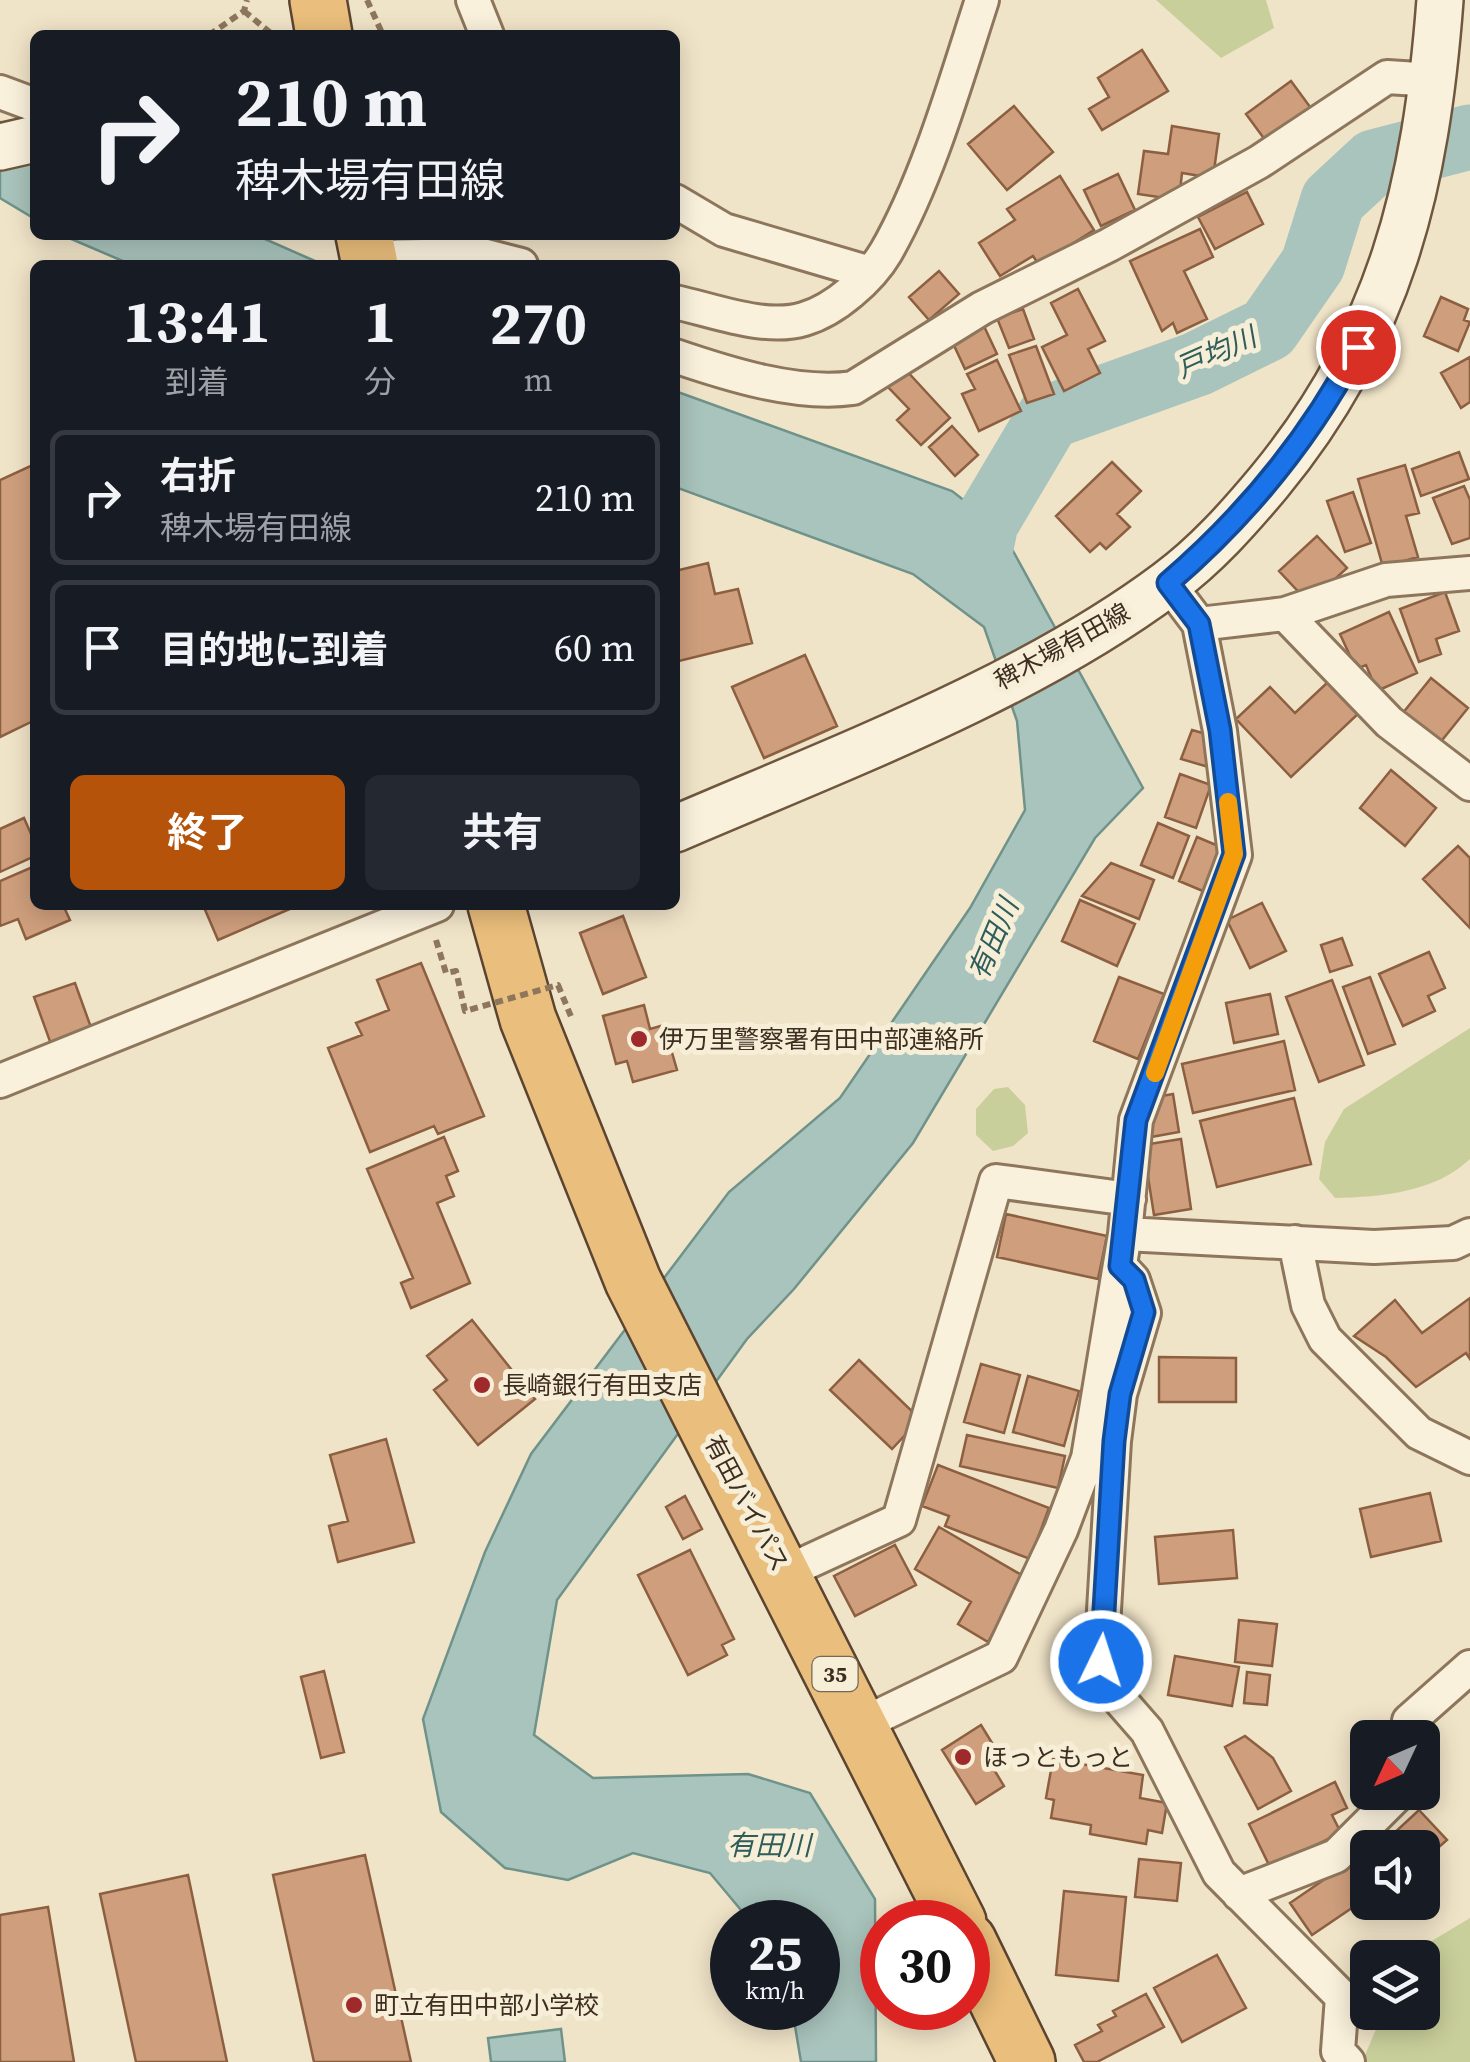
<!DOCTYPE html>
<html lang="ja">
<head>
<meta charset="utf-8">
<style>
	:root { --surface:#171b24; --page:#242831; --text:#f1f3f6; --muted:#9ea1a6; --line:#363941; --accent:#b45309 }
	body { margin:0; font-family:"Source Serif 4","Noto Sans JP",serif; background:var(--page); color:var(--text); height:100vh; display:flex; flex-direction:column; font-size:38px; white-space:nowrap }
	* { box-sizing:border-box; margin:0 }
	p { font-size:32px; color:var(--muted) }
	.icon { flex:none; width:55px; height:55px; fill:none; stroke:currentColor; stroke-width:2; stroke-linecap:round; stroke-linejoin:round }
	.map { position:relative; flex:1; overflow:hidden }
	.details { position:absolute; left:30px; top:260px; width:650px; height:650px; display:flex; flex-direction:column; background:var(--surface); border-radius:15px; box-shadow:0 5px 25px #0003 }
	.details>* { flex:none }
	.guide { position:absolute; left:30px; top:30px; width:650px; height:210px; border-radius:15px; box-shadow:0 5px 25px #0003; background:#171b24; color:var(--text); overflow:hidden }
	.needle { width:65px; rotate:226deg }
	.buttons { position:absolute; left:1350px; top:1720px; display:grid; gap:20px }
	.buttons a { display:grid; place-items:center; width:90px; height:90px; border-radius:15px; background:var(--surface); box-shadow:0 5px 25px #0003; font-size:50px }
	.speed { position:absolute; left:710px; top:1900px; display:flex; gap:20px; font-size:50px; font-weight:700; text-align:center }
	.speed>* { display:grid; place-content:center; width:130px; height:130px; border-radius:50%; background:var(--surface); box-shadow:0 5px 25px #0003; line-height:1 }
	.speed small { font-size:25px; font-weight:400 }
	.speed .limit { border:15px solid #d22; background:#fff; color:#111 }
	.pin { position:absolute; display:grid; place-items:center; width:85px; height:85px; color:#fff; margin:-42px; border:5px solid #fff; border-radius:50%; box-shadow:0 2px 10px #0007 }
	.me { position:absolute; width:110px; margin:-55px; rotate:4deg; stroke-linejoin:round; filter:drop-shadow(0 0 8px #0008) }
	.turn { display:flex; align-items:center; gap:35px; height:210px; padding:0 40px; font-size:45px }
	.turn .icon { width:130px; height:130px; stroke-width:2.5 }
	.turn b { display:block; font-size:70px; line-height:85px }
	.eta { display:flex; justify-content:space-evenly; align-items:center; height:170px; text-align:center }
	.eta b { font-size:60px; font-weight:700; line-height:70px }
	.action { display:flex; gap:20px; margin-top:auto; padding:20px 40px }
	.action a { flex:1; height:115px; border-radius:15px; background:var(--accent); color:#fff; font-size:40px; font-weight:700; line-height:115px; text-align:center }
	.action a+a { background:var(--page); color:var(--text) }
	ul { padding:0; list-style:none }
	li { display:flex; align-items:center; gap:30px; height:135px; margin:0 20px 15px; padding:0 20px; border:5px solid var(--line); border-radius:15px }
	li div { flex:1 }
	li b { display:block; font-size:38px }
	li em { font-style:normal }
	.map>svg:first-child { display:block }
	.green { fill:#c9cf9b }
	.water { fill:#a9c4bc; stroke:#6f938a; stroke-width:2.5 }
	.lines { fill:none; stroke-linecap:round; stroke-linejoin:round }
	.river { stroke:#a9c4bc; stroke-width:65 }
	.building { fill:#cf9f7d; stroke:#8d5f41; stroke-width:2.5 }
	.minor-casing { stroke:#8d765c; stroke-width:38 }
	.secondary-casing { stroke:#6f573f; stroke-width:50 }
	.trunk-casing { stroke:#5b4430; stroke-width:60 }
	.path { stroke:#8d765c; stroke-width:6; stroke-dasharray:8 5; stroke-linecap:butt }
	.minor { stroke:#faf1dc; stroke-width:32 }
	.secondary { stroke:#faf1dc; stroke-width:45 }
	.trunk { stroke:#eabe7c; stroke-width:55 }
	.path-bridge { stroke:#8d765c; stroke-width:6; stroke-dasharray:8 5; stroke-linecap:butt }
	.route-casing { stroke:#114b97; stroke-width:25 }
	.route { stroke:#1a73e8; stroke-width:18 }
	.slow { stroke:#f59e0b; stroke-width:18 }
	.poi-dot { fill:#9e2a2b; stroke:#f7eed8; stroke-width:4 }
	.labels { text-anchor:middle; stroke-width:10; stroke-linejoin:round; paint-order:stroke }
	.shield { fill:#f7eed8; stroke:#756857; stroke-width:2.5 }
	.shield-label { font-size:22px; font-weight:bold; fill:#3d2e20 }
	.street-label { font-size:25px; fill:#3d2e20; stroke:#f7eed8 }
	.poi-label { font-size:25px; fill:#3d2e20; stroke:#f7eed8; text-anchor:start }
	.water-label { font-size:28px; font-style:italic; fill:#2f5d5a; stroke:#f7eed8 }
</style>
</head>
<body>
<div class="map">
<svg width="1470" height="2062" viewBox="0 0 1470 2062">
	<rect width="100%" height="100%" fill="#f0e4c8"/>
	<!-- green -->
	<path class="green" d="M1156 0H1266L1274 28 1221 58Z
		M1470 1028V1159C1436 1192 1381 1197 1335 1198L1319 1179 1325 1142 1344 1109Z
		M1008 1087 1025 1105 1028 1133 1013 1146 993 1151 976 1135V1109L994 1089Z
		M1470 1918V2062H1362L1383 2013 1422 2012V1958L1408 1957 1410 1954Z"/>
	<!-- water -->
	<path class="water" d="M0 122 35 137V219L0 198Z
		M62 235H256L324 265H132Z
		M675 391 952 491 1001 529 1143 788 1095 838 913 1143 794 1289 747 1339 557 1600 534 1735 593 1778 748 1774 810 1793 875 1899 876 2062H801L792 2008H818V1922H751L710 1873 633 1853 568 1880 505 1868 441 1812 423 1719 485 1552 531 1454 729 1192 840 1098 970 908 1025 810 1017 721 984 627 913 574 675 487Z
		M561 2029 565 2062H491L488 2038Z"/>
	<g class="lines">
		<!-- river -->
		<path class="river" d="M975 577 986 523 1049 417 1197 364 1268 329 1313 264 1333 200 1374 162 1470 137"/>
	</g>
	<!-- building -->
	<path class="building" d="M1142 50 1168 91 1102 130 1089 109 1109 97 1098 78Z
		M1291 81 1316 115 1271 148 1246 114Z
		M1014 106 1053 152 1007 190 968 144Z
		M1172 126 1219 134 1213 178 1182 173 1179 200 1138 194 1144 151 1168 154Z
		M1118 174 1135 210 1101 226 1084 190Z
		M1060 176 1094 230 1039 265 1033 256 1000 276 979 243 1015 220 1007 209Z
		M1247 192 1263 224 1215 249 1198 217Z
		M1200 229 1213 257 1184 271 1207 319 1177 333 1173 323 1162 331 1130 261Z
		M939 271 959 294 929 320 909 297Z
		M1078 289 1105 341 1088 349 1100 373 1064 391 1042 347 1067 335 1051 303Z
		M1441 297 1468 309 1464 320 1470 322 1458 351 1424 336Z
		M1023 309 1034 339 1009 348 997 318Z
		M983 324 997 354 965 369 951 339Z
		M1036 346 1054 394 1027 403 1009 355Z
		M1470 357V402L1461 408 1441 373Z
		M997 360 1021 411 979 431 962 394 975 389 967 374Z
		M905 369 950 418 921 445 897 420 909 409 887 386Z
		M952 426 978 455 955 476 929 447Z
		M1459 452 1469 479 1421 496 1412 469Z
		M1112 462 1141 491 1117 514 1130 527 1106 549 1100 543 1090 552 1056 516Z
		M35 464V720L0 737V480Z
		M1405 465 1419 513 1406 516 1418 557 1383 567 1358 479Z
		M1464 486 1470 500V538L1452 544 1433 498Z
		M1353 492 1371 543 1345 552 1327 501Z
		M1317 536 1347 568 1309 603 1279 571Z
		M708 563 715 594 738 589 752 643 675 662V571Z
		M1445 592 1459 631 1436 639 1441 654 1419 662 1400 609Z
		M1389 612 1417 673 1377 691 1366 665 1356 669 1340 634Z
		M805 655 837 726 764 758 732 687Z
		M1431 678 1468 708 1439 744 1402 714Z
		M1329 681 1359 713 1291 777 1236 719 1270 687 1295 713Z
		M1192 730 1210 735 1212 768 1181 759Z
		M1391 770 1436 808 1405 846 1360 808Z
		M1180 774 1211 785 1196 828 1165 817Z
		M24 818 35 843V856L0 872V829Z
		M1158 823 1189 836 1173 878 1141 865Z
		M1197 837 1228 850 1210 894 1179 881Z
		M1458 846 1470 858V928L1423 879Z
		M1111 863 1154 880 1139 919 1082 896Z
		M35 866V905H63L70 920 26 939 18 919 0 926V881Z
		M1080 900 1135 924 1117 966 1062 941Z
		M1262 903 1286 951 1250 968 1227 920Z
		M203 905H299L218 940Z
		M623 916 646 977 603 994 580 933Z
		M1342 938 1352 965 1330 972 1321 945Z
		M1429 952 1445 988 1428 996 1435 1011 1403 1026 1379 974Z
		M421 963 484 1116 438 1134 434 1126 370 1152 328 1048 362 1035 356 1023 389 1010 377 980Z
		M1119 977 1164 994 1138 1059 1094 1041Z
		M1370 977 1395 1044 1368 1054 1343 987Z
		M1332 980 1364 1065 1319 1082 1286 997Z
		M75 983 93 1033 52 1047 34 997Z
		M1270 994 1278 1034 1234 1043 1226 1003Z
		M644 1005 650 1029 664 1025 677 1070 633 1082 627 1061 616 1064 603 1016Z
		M1284 1041 1295 1090 1193 1113 1182 1064Z
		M1173 1094 1179 1132 1151 1137 1146 1120 1156 1097Z
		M1294 1098 1311 1164 1217 1187 1200 1121Z
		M444 1137 458 1171 446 1176 454 1196 437 1203 470 1283 411 1308 401 1283 413 1278 367 1169Z
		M1181 1139 1191 1209 1154 1215 1143 1145Z
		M1006 1214 1107 1236 1098 1279 997 1257Z
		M1470 1298V1359L1466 1353 1416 1387 1386 1357 1354 1336 1395 1300 1422 1333Z
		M472 1320 535 1399 478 1445 434 1390 447 1380 427 1356Z
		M1159 1357 1236 1358V1402H1159Z
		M859 1360 920 1419 892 1449 830 1390Z
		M981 1364 1020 1375 1004 1433 964 1422Z
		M1028 1376 1079 1391 1064 1446 1013 1432Z
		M967 1435 1065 1456 1058 1488 960 1466Z
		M386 1439 414 1542 338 1562 329 1526 348 1521 330 1455Z
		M938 1465 1049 1508 1030 1559 945 1526 949 1516 922 1506Z
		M1430 1493 1441 1541 1371 1557 1360 1509Z
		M685 1496 702 1529 683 1539 666 1507Z
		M939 1527 1025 1577 988 1642 958 1624 971 1602 915 1569Z
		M1233 1530 1237 1578 1159 1584 1155 1537Z
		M895 1545 916 1585 855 1616 834 1576Z
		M690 1550 734 1639 722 1645 727 1655 688 1675 638 1575Z
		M1239 1620 1277 1624 1272 1666 1235 1662Z
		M1175 1656 1239 1667 1232 1706 1168 1695Z
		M324 1671 344 1752 321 1758 301 1677Z
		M1247 1672 1270 1675 1267 1705 1244 1703Z
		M981 1725 1000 1756 990 1763 1004 1786 976 1804 942 1750Z
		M1245 1736 1273 1758 1291 1791 1258 1809 1225 1747Z
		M1053 1759 1143 1775 1140 1798 1167 1803 1162 1833 1148 1830 1146 1844 1090 1834 1091 1825 1051 1818 1054 1800 1046 1798Z
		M1335 1782 1347 1808 1332 1815 1341 1833 1270 1867 1249 1824Z
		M1419 1810 1447 1840 1422 1862V1848H1378Z
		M365 1855 411 2062H314L273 1875Z
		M1360 1855 1368 1866V1897L1312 1935 1290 1903Z
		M1139 1859 1181 1863 1177 1901 1135 1897Z
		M188 1875 227 2062H136L100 1894Z
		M1064 1891 1126 1897 1118 1981 1056 1975Z
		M48 1907 74 2062H0V1915Z
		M1217 1955 1246 2008 1182 2042 1154 1988Z
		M1146 1994 1164 2027 1097 2062H1084L1075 2045 1102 2031 1098 2025 1116 2016 1113 2011Z"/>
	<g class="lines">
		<!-- minor casing -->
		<g class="minor-casing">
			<path id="minor" d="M473 0 487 35
				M0 92 35 105
				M675 201 724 230 870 273
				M368 257 482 255 521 265
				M675 302C713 310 765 331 804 319 835 310 870 279 886 252 928 179 956 80 982 0
				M675 356C728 374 797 396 853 388L982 308 1109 245 1259 162 1387 77 1434 80
				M1285 614 1389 722 1470 784
				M1199 624 1285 614 1386 580 1470 573
				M0 1081 437 905
				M1125 1234 1374 1247 1453 1243 1470 1235
				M1295 1242 1308 1305 1325 1339 1419 1433 1470 1458
				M1120 1266 1133 1280 1144 1313 1120 1394 1114 1441 1101 1661 1106 1684 1147 1731 1219 1873 1342 1997 1338 2051 1348 2062
				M784 1573 899 1520 996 1181 1129 1199
				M862 1724 1001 1657 1061 1530 1088 1458 1125 1234 1136 1120 1235 855 1220 731 1199 624 1168 583
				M1415 1738 1409 1721 1470 1667
				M1239 1894 1336 1856 1400 1792"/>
		</g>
		<!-- secondary casing -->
		<g class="secondary-casing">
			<path id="secondary" d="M0 147 35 139
				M675 829C835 760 1028 688 1168 583 1206 555 1239 518 1269 482 1391 334 1426 187 1440 0"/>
		</g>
		<!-- trunk casing -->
		<g class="trunk-casing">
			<path id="trunk" d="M318 0 324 35
				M364 235 370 265
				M496 905 528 1019 633 1281 958 1922
				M968 1941 1027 2062"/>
		</g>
		<!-- path -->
		<path class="path" d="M367 0 383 35
			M244 11 273 35
			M209 35 244 11 247 0"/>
		<!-- minor -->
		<use href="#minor" class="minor"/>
		<!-- secondary -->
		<use href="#secondary" class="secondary"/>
		<!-- trunk -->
		<use href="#trunk" class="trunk"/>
		<!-- path-bridge -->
		<path class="path-bridge" d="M436 940 446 973 456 971 465 1011 558 985 572 1019"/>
	</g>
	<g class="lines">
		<!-- route casing -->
		<g class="route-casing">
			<path id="route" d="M1101 1661 1114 1441 1120 1394 1144 1312 1134 1280 1120 1266 1136 1120 1234 854 1220 730 1199 624 1168 583C1246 516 1310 438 1358 347"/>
		</g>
		<!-- route -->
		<use href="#route" class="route"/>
		<!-- slow -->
		<path class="slow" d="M1155 1073 1234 854 1228 802"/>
	</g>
	<!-- markers -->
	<g class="poi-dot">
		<circle cx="639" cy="1039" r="10"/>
		<circle cx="482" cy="1385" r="10"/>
		<circle cx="963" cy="1757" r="10"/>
		<circle cx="354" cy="2005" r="10"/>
	</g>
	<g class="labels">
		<!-- shield labels -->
		<rect class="shield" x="812.5" y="1657" width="45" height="34" rx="8"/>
		<g class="shield-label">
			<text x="835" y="1682">35</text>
		</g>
		<!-- street labels -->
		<g class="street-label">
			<text transform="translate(1062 646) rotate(-29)" y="9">稗木場有田線</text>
			<text transform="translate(747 1503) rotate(62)" y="9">有田バイパス</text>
		</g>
		<!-- poi labels -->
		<g class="poi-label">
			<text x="659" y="1048">伊万里警察署有田中部連絡所</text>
			<text x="502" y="1394">長崎銀行有田支店</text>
			<text x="983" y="1766">ほっともっと</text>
			<text x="374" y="2014">町立有田中部小学校</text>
		</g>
		<!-- water labels -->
		<g class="water-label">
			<text transform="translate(1216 352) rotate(-24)" y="10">戸均川</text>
			<text transform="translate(993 939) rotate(-67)" y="10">有田川</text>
			<text x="769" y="1855">有田川</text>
		</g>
	</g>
</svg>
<div class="buttons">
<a><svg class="needle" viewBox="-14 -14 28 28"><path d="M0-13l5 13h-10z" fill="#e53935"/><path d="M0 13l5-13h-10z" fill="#9ea1a6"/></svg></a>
<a><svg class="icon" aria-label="sound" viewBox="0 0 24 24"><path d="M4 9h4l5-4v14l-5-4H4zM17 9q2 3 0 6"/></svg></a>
<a><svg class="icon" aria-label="layers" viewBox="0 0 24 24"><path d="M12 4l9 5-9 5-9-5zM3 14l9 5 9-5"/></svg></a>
</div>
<div class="speed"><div>25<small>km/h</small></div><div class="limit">30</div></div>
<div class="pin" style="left:1358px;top:347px;background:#d93025"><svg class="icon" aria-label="arrive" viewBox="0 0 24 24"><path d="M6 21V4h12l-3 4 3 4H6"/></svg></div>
<svg class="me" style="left:1101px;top:1661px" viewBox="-20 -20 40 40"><circle r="17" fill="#1a73e8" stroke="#fff" stroke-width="3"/><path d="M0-11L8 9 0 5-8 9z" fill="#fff"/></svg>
<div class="guide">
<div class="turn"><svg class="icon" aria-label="right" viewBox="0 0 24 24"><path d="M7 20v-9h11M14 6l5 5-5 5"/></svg><div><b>210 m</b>稗木場有田線</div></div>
</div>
<section class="details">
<div class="eta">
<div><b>13:41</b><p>到着</p></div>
<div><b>1</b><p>分</p></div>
<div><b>270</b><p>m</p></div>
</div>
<ul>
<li><svg class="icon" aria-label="right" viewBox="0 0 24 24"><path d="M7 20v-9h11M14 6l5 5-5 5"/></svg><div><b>右折</b><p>稗木場有田線</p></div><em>210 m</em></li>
<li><svg class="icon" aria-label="arrive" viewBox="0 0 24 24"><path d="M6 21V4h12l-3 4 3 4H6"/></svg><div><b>目的地に到着</b></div><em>60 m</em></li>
</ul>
<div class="action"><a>終了</a><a>共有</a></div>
</section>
</div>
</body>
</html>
